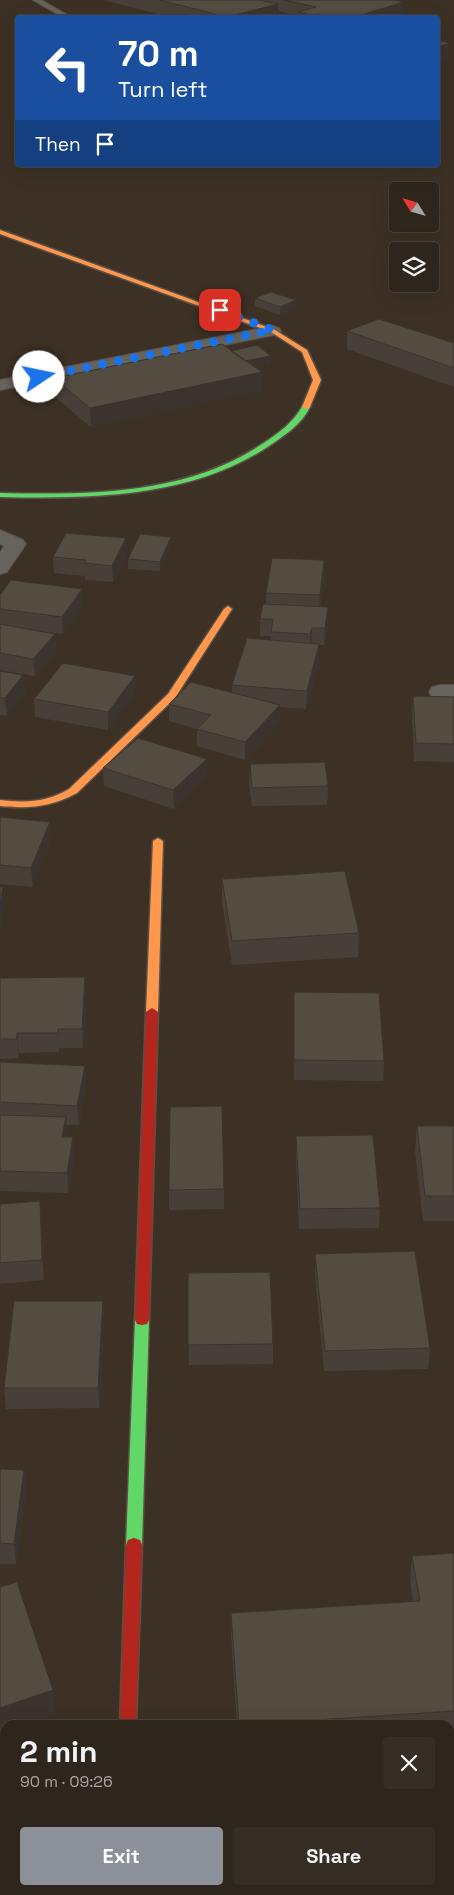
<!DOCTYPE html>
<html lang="en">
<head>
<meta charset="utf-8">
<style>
	:root { --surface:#2e251c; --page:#362d25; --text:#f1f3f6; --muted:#a7a5a3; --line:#49423b; --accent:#8c9099 }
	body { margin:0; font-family:"Space Grotesk",sans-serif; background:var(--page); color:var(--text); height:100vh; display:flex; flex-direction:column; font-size:19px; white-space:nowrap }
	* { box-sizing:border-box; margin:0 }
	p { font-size:16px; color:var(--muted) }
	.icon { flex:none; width:28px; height:28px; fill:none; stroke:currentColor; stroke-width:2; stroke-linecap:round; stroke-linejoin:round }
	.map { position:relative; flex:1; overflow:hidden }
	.drawer { position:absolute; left:0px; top:1720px; width:455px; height:175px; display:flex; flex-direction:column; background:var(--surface); border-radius:15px 15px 0 0; box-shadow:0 5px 20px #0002,0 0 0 1px var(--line) }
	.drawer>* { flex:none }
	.guide { position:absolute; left:15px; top:15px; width:425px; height:152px; border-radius:5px; box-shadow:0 5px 20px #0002,0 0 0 1px var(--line); background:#1a4fa0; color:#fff; overflow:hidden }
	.needle { width:32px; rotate:307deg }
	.controls { position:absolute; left:389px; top:182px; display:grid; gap:10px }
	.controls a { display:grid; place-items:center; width:50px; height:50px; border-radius:5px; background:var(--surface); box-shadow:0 5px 20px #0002,0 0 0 1px var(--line); font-size:25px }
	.pin { position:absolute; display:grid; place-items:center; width:42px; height:42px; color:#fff; margin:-21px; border-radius:10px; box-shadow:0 2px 8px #0006 }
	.me { position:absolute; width:55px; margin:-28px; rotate:79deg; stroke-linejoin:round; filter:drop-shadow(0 0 4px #0008) }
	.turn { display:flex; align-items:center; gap:18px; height:105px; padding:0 20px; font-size:22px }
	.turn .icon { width:65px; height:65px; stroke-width:2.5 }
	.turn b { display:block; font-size:35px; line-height:42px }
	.then { display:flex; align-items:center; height:48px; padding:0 20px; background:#0003; gap:10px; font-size:19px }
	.round { display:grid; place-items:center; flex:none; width:52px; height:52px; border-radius:5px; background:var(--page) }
	.head { display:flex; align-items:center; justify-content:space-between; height:85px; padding:0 20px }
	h1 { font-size:30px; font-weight:600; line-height:38px }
	.button { display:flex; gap:10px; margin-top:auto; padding:10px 20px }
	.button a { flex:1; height:58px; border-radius:5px; background:var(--accent); color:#fff; font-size:20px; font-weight:600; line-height:58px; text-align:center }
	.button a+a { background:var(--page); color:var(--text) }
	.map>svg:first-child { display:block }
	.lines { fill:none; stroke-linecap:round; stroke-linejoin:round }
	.lane-casing { stroke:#5a5046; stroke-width:2 }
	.street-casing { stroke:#5a5046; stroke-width:2 }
	.fast-casing { stroke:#5a5046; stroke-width:3 }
	.slow-casing { stroke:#5a5046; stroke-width:3 }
	.jam-casing { stroke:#5a5046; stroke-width:3 }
	.lane { fill:#66625c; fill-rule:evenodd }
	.street { fill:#66625c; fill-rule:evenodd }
	.fast { fill:#63d668; fill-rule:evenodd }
	.slow { fill:#ff974d; fill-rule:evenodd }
	.jam { fill:#b3261e; fill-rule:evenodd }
	.wall { fill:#484038 }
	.shaded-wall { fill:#3b342e }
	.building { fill:#544b41; stroke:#3b342e }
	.route { stroke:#1a73e8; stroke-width:9; stroke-dasharray:0 16.2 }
</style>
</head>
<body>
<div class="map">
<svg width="454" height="1895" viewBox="0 0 454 1895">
	<rect width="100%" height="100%" fill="#3d3125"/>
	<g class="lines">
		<!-- lane casing -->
		<g class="lane-casing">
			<path id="lane" d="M33 0H41L73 18H64Z"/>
		</g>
		<!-- street casing -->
		<g class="street-casing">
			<path id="street" d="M273 326 279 328 281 331 279 334 0 390V380Z
				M0 530 23 540 26 544 7 572 0 574V553L4 546 0 544Z
				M440 685H454V699L432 697 429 692 432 687Z
				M100 1890H144V1895H100Z"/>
		</g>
		<!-- fast casing -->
		<g class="fast-casing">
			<path id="fast" d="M303 405 310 407C301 425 285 435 269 446 191 498 91 499 0 497V493C88 495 186 495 262 444 279 433 293 423 303 405Z
				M142 1315 147 1316 149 1320 142 1545 140 1550 134 1552 128 1550 126 1545 135 1320 137 1316Z"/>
		</g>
		<!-- slow casing -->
		<g class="slow-casing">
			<path id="slow" d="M0 230 275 330 307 350 321 380 310 407 306 409 302 407 313 380 302 352 271 332 0 234Z
				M228 606 232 609 175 698 77 793C52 807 28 809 0 806V800C26 803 47 802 69 789L168 694 224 609Z
				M158 838 163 841 158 1012 152 1016 146 1012 153 841Z"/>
		</g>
		<!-- jam casing -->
		<g class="jam-casing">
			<path id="jam" d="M152 1008 158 1012 149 1320 147 1324 142 1325 137 1324 135 1320 146 1012Z
				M134 1538 140 1540 142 1545 136 1725H120L126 1545 128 1540Z"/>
		</g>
		<!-- lane -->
		<use href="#lane" class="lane"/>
		<!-- street -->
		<use href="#street" class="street"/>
		<!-- fast -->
		<use href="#fast" class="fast"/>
		<!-- slow -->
		<use href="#slow" class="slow"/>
		<!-- jam -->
		<use href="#jam" class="jam"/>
	</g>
	<!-- wall -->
	<path class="wall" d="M103 0H393L404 15 396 18H298V16L278 11V18H173Z
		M255 298 296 300V308L280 315 255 306Z
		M347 331 454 343V387L347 349Z
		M231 351 271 356V364L254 367 262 391 91 427 55 397 54 378Z
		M171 546 160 571 128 569V559Z
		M127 555 113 582 85 580V576L54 573 53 557Z
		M324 577 320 607 328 624 324 645H319V661L306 709 280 707 279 723 245 760 197 746V729L169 721V704L232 693V685L271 640V636H260V619L266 604V593Z
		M0 595 83 605 63 634 48 632 55 634 56 651 35 676 0 670Z
		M0 671 23 675 25 692 7 716 0 715Z
		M135 693 108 730 35 717 34 699Z
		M413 696 454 697V762L414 761 412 714Z
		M250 764 328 786 327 805 252 806 249 782Z
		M103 768 207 777 174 809 104 786Z
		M0 817 50 822 51 840 33 887 0 884Z
		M222 879 359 933 358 957 232 965 222 902Z
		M85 977 86 996 83 1048H59V1052L19 1053V1058L0 1059V978Z
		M294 992 384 1061 383 1081 294 1080Z
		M0 1062 86 1085 79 1125H66L67 1137 74 1157 68 1193 0 1191Z
		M417 1126H454V1221H423L415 1151Z
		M296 1136 380 1208 379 1228 299 1229 296 1156Z
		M224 1189V1209L169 1210V1190Z
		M0 1204 41 1221 44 1280 0 1284Z
		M315 1254 430 1348 428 1369 324 1371 315 1274Z
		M188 1273 273 1344V1364L189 1365Z
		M103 1301 104 1321 99 1408 6 1409 4 1388Z
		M0 1469 24 1470 26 1490 16 1564H0Z
		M454 1553V1736H450V1725H237L231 1638V1613L413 1601 410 1581 412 1556Z
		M368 1890H450L454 1895H369Z"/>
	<!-- shaded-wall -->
	<path class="shaded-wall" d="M404 2V15L396 18H351Z
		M278 4V18H227V17Z
		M450 43 449 58 438 62V47Z
		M296 300V308L280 315V307Z
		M271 356V364L238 370V362Z
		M262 372V391L91 427 90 408Z
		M171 537V546L160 571V562Z
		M126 538 127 555 113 582 112 566Z
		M324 560V577L319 612 320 595Z
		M82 589 83 605 63 634 62 617Z
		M328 607V624L324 645 325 628Z
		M312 628 311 645 310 651V634Z
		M55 634 56 651 35 676 33 659Z
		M319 644V661L306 709 307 691Z
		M23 675 25 692 7 716 5 698Z
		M135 676V693L108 730V712Z
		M280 705 279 723 245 760V742Z
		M207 759V777L174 809 173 790Z
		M50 822 51 840 33 887 31 868Z
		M3 887 5 906 0 935V906Z
		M85 977 86 996 83 1048 82 1029Z
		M17 1033 19 1053V1058L17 1039Z
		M85 1066 86 1085 79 1125 77 1106Z
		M66 1117 67 1137H62Z
		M73 1137 74 1157 68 1193 67 1173Z
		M40 1201 41 1221 44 1280 42 1260Z
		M103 1301 104 1321 99 1408 98 1388Z
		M24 1470 26 1490 16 1564 14 1544Z
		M53 1690 56 1715 26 1725H5V1732L0 1734V1708Z
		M0 1819 3 1843 0 1849Z"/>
	<!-- building -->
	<path class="building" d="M159 0H259L278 4 227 17Z
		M284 0H393L404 2 351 18H324L298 12 316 7Z
		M438 40 450 43 438 47Z
		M271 292 296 300 280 307 255 298Z
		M379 319 454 343V368L347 331Z
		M222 344 262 372 90 408 54 378Z
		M257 345 271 356 245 361 231 351Z
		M66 533 126 538 112 566 85 563 86 560 53 557Z
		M140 534 171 537 160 562 128 559Z
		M272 558 324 560 320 595 266 593Z
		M11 580 82 589 62 617 0 609V595Z
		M263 604 328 607 325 628H312L310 634 271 632 273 619H260Z
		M0 624 55 634 33 659 0 653Z
		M247 638 319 644 307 691 232 685Z
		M63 663 135 676 108 712 34 699Z
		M0 671 23 675 5 698H0Z
		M191 682 280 705 245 742 197 729 211 715 169 704Z
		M413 696 454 697V744L416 743Z
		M138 738 207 759 173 790 103 768Z
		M325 762 328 786 252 788 250 764Z
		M0 817 50 822 31 868 0 865Z
		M345 871 359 933 232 941 222 879Z
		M0 887H3L0 906Z
		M85 977 82 1029H58V1033H17V1039H0V978Z
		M294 992 379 993 384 1061 294 1060Z
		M0 1062 85 1066 77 1106 0 1102Z
		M222 1106 224 1189 169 1190 170 1107Z
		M0 1115 66 1117 62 1137H73L67 1173 0 1171Z
		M417 1126H454V1196H425Z
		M373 1135 380 1208 300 1209 296 1136Z
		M40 1201 42 1260 0 1263V1204Z
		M415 1251 430 1348 325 1351 315 1254Z
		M270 1272 273 1344 188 1345V1273Z
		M14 1301H103L98 1388H4Z
		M0 1469 24 1470 14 1544 0 1543Z
		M454 1553V1711L239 1725 231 1613 420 1601 412 1556Z
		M17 1582 53 1690 0 1708V1587Z
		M454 1756V1895H376L375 1890H450V1757Z
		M171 1890H356L357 1895H171Z"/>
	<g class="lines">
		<!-- route -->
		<path class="route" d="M39 377 273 330 220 310"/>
	</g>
</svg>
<div class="controls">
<a><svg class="needle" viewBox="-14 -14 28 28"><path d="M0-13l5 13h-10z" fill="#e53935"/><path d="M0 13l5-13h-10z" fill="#a7a5a3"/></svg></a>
<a><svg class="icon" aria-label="layers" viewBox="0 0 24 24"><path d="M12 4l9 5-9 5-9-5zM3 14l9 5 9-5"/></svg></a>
</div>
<div class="pin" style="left:220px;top:310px;background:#d93025"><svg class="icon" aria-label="arrive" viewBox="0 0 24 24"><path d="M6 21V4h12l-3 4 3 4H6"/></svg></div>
<svg class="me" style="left:39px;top:377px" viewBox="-20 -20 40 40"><circle r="19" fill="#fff"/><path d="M0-13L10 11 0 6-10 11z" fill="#1a73e8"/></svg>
<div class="guide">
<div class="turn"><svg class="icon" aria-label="left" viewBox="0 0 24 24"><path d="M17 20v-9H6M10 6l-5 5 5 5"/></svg><div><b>70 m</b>Turn left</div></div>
<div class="then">Then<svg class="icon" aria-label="arrive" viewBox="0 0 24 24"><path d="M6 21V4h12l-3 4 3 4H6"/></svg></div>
</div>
<section class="drawer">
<div class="head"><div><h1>2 min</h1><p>90 m · 09:26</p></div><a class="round"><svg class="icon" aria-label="close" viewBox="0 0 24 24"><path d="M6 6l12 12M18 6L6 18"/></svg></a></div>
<div class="button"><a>Exit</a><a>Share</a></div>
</section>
</div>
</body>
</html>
